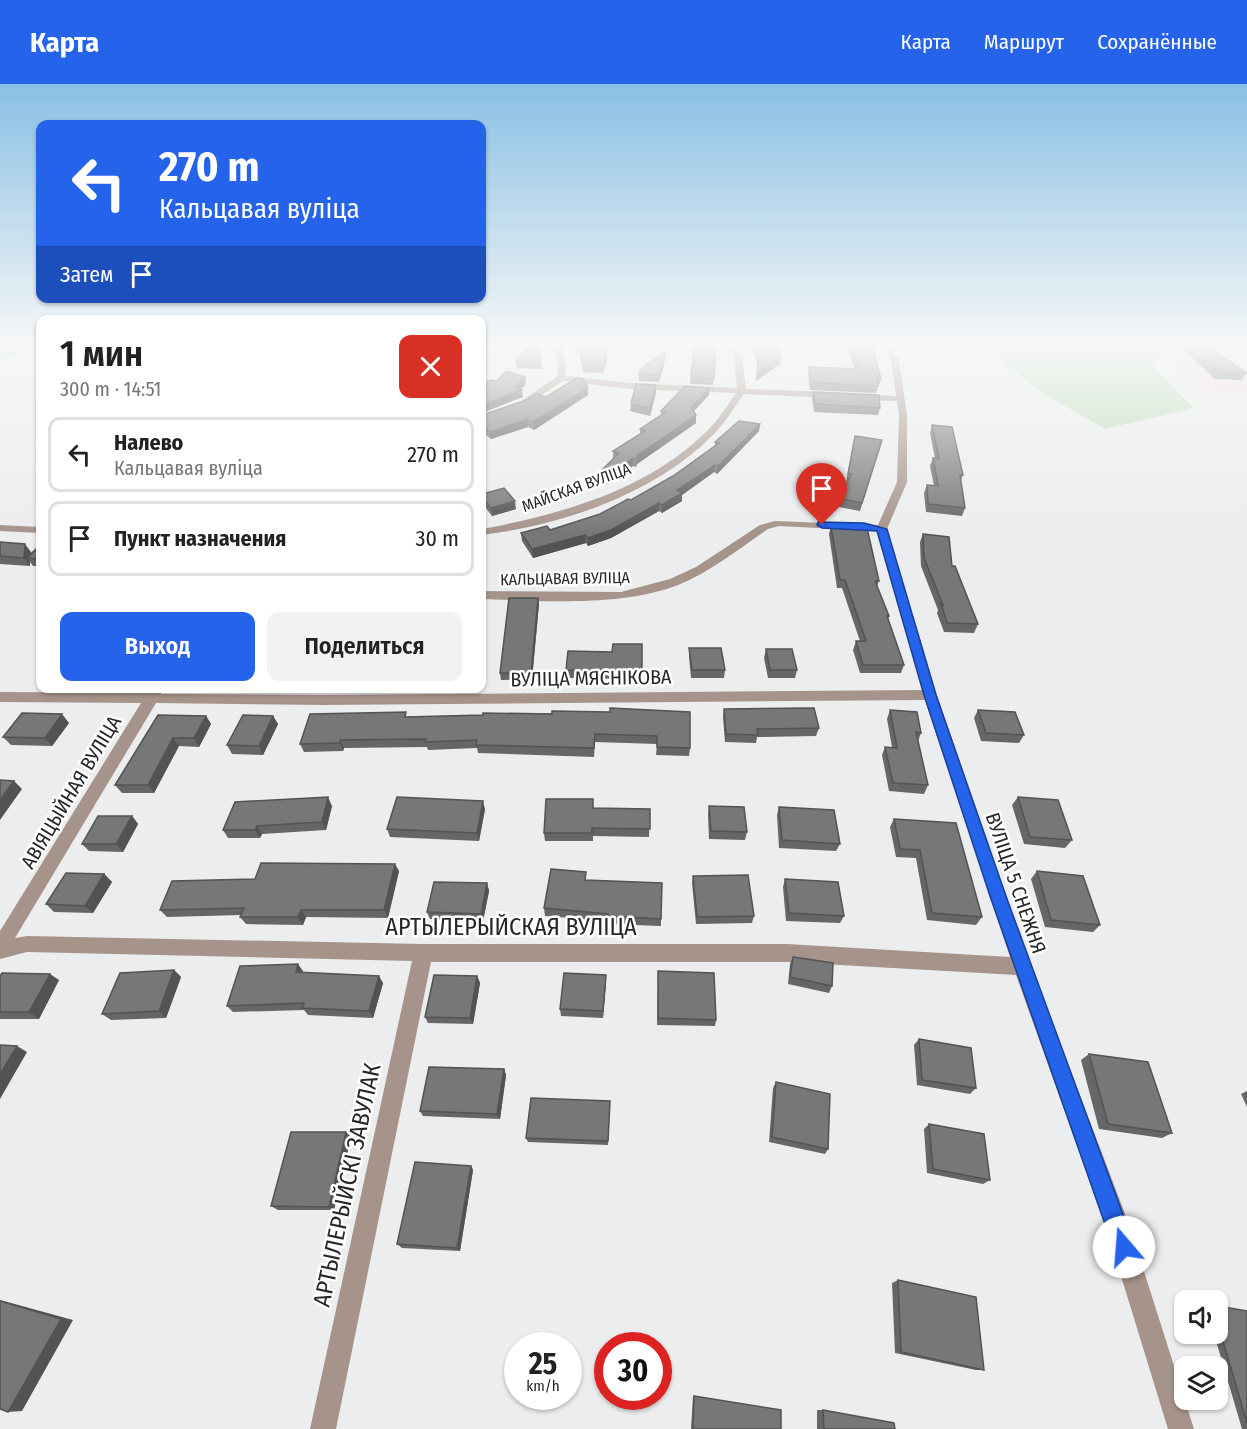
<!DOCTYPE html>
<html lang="ru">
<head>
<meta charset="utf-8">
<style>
	:root { --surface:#fff; --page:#f2f2f2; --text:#222; --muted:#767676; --line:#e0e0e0; --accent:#2563eb }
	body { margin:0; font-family:"Fira Sans Condensed",sans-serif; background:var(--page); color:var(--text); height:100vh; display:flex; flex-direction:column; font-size:22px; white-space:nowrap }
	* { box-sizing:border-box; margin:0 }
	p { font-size:20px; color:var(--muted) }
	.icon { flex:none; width:33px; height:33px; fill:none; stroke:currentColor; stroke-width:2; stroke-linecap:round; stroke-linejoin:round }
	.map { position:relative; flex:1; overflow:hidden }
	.side { position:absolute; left:36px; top:231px; width:450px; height:378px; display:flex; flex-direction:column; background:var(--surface); border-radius:12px; box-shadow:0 2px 4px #0004 }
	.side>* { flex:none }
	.banner { position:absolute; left:36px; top:36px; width:450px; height:183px; border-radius:12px; box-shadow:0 2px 4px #0004; background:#2563eb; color:#fff; overflow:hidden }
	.tools { position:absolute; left:1174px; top:1206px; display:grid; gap:12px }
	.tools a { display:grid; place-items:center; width:54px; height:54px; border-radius:12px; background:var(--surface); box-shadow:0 2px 4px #0004; font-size:30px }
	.speed { position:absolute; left:504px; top:1248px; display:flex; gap:12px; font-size:30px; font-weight:700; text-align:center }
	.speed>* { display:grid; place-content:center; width:78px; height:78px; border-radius:50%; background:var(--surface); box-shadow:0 2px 4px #0004; line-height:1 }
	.speed small { font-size:15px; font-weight:400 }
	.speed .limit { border:9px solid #d22; background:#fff; color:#111 }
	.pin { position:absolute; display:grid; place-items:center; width:51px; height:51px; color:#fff; margin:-62px -26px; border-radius:50% 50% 50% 0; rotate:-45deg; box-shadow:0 0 6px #0007 }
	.pin .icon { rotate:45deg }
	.me { position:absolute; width:66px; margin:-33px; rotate:342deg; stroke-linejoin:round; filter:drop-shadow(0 0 4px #0008) }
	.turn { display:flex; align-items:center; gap:21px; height:126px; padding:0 24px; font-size:27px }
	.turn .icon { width:78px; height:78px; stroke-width:2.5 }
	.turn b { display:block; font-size:42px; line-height:51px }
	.then { display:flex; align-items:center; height:57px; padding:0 24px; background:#0003; gap:12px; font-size:22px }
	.round { display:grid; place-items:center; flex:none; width:63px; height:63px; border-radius:12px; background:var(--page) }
	.head { display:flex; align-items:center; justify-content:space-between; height:102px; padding:0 24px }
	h1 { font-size:36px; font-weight:600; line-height:45px }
	.action { display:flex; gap:12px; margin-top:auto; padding:12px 24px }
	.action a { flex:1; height:69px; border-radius:12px; background:var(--accent); color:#fff; font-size:24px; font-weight:600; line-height:69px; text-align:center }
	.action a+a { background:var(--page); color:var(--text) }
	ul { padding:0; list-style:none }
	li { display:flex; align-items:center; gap:18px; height:75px; margin:0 12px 9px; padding:0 12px; border:3px solid var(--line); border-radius:12px }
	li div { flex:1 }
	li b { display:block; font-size:22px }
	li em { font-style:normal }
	header { display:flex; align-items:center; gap:36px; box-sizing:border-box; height:84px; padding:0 30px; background:var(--accent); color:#fff }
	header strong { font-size:28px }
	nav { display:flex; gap:33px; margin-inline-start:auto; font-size:21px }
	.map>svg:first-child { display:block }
	.industrial { fill:#f6dcdf }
	.green { fill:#bddbb7 }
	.water { fill:#9bd1de }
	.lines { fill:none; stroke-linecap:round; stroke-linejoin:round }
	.minor { fill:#a6948a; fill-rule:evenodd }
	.wall { fill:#656667 }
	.shaded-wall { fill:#535354 }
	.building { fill:#767778; stroke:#535354; stroke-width:1.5 }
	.route { fill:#2563eb; stroke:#184099; stroke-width:1.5 }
	.labels { text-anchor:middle; stroke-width:5; stroke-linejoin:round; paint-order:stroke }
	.far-street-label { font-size:16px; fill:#272727; stroke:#fff }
	.street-label { font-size:20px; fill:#272727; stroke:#fff }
	.near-street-label { font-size:24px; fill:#272727; stroke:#fff }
</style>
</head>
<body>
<header>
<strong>Карта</strong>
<nav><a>Карта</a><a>Маршрут</a><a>Сохранённые</a></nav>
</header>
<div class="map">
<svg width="1247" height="1345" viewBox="0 0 1247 1345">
	<rect width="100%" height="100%" fill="#ecedee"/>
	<!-- industrial -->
	<path class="industrial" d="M1166 273 1236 275 1247 285V308L1199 306Z"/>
	<!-- green -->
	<path class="green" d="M989 261H1195L1168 267 1151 279 1170 301 1194 324 1105 345 1041 308 989 266Z"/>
	<!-- water -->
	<path class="water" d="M0 261H40V262L0 276Z"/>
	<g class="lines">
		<!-- minor -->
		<path class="minor" d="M554 261H562L566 279 565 292 631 299 737 304 734 273 728 261H736L742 273 746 305 832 308 836 311 832 314 744 310C734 323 726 338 714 350 655 410 563 441 482 451V445C562 430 648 406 708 346 719 335 727 322 736 309L631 305 563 297 527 321 482 337V331L521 317 557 293 558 279Z
			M880 261H888L899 276 907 331V398L887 445 937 611 1031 883 1129 1140 1194 1345H1168L1105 1140 1016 891 787 878H431L336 1345H310L412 877 27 868 0 875V847L141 619 0 618V608L147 609 151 604H161V610L324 611 922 606 877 447 779 442 768 445C739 465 710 488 678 501 622 523 541 517 482 515V507L621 508 670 495 696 483 760 441 775 437 878 441 897 398 899 331 897 317 859 316 855 313 859 310 896 312 891 276ZM925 616 1010 873 787 860H423L27 852 15 854 156 619 324 621Z
			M0 441 40 443V449L0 447Z"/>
	</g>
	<!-- wall -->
	<path class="wall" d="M578 261 607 270V277L603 289 583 288 579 268Z
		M694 261 716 265 713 301 690 300Z
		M751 261H776L780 280 756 297 758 281Z
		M845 261H872L881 295 876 309 810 306 808 290 809 283 855 285Z
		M1186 261H1206L1246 289 1242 296 1215 295 1184 266Z
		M666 266V273L659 298 639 297V290Z
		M516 277 541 278 542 285 517 284Z
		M656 308 650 332 630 327 631 320Z
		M813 308 880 324 878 331 814 328 812 315Z
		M588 311 534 346 528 343 491 355 482 348V331L546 313Z
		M709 311 694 327 696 331V339L637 380 636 383 633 382 606 400 601 394V387L613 375V367L640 350V345L661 332V327Z
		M760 340 759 347 717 390 714 388 682 411V417L662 429 659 427 611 454 588 462 586 459 533 474 522 457 521 449 550 446 600 430 631 416 673 392 715 362V358Z
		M932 341 963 391 961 396 965 424 962 432 926 428 924 409 927 401 934 402 930 382 933 374H935L930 349Z
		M882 356 860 427 839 423 841 415 848 398H846L853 360Z
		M482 410 516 425 492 432 482 419Z
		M831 442 879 497 877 502 889 532 888 536 904 581 901 589H860L853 566 856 557H860L842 504H837L829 450Z
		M923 450 952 482 978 540 974 549 944 548 937 529 938 526 921 482 920 458Z
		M0 458 31 468V470L40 475V482H33L30 478V482L0 480Z
		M538 514 539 520 532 595 501 596 500 589Z
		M642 560 641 595 567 594 566 586 612 568Z
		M689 564 725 586 724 594H691L689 573Z
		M766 565 797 586 795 594H768L764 574Z
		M724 625 819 644 816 652 757 653 756 659 725 658 723 633Z
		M890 626 921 649 918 657 928 701 924 710 889 707 882 671 885 663H892L887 635Z
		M978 626 1024 651 1019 659 981 657 974 634Z
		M610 628 690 664 689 672 656 671 657 660 595 658 594 673 478 669 477 664 428 666 427 663 344 664 343 667 304 668 300 660 408 633Z
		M158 631 206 632 211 640 199 663 179 662 154 709H122L115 701Z
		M273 632 278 640 263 671 232 670 227 661Z
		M69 639 52 662 11 661 3 653Z
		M1018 713 1072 756 1065 764 1024 760 1012 721Z
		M332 722 326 746 262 750 260 754H228L223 746Z
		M709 722 747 748 745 756 709 755 708 730Z
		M779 723 840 760 836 767 779 764 777 731Z
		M593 724 650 725 649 753 593 752V757H545L544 749Z
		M485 725 479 757 390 753 387 745Z
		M132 732 138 740 123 768 89 767 82 760Z
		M894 735 982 833 976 841 927 836 916 774 896 773 890 743Z
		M399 787 388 834 306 833 303 841 246 840 240 833 241 831 167 833 160 826 255 795Z
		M1037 787 1100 841 1093 848 1045 843 1031 795Z
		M104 790 112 798 93 829 54 828 46 820Z
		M693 792 754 832 752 839 696 840 692 799Z
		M785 795 844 832 840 839 786 837 783 803Z
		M586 796 661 835V842L608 840V837L545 832 544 824Z
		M487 799 489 807 483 837 430 835 427 828Z
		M793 873 832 902 829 909 788 900 790 880Z
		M174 886 181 893 166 934 111 936 102 930Z
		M303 887V889L383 899 373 934 308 931 304 926 233 928 227 922Z
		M658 887 716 936 715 942 657 941Z
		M0 892 59 896 39 935H0Z
		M477 892 480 899 473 940 428 939 425 933Z
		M606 897 603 934 561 932 560 925Z
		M919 955 976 1004 970 1010 917 1001 914 961Z
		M1089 970 1172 1049 1162 1054 1099 1045 1081 976Z
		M504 985 506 991 500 1035 423 1032 420 1027Z
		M776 998 828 1065 825 1070 769 1058 773 1004Z
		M1247 1007V1023L1241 1010Z
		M610 1022 608 1061 528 1058 526 1054Z
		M929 1040 990 1096 983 1100 927 1089 924 1045Z
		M351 1053 334 1126H278L271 1122Z
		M471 1082 473 1086 460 1167 402 1164 397 1160Z
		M898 1196 984 1286H976L895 1269 892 1199Z
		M1218 1222 1247 1227V1345H1242L1214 1250H1218Z
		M693 1312H694L781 1345H691Z
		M817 1326H823L895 1345H817Z"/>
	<!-- shaded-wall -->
	<path class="shaded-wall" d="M666 266V273L659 298V291Z
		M607 270V277L603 289V282Z
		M781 273 780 280 756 297 757 289Z
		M525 293 526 300 520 306H522L523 313 482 329V321L515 303Z
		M656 301V308L650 332V324Z
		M588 304V311L534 346 533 338Z
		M710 304 709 311 690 331 691 323Z
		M696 331V339L637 380 636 383 637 372Z
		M527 335 528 343 491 355 490 348Z
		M760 340 759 347 717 390 718 382Z
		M633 374V382L606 400V392Z
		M715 381 714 388 682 411V417L662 429V421L677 406Z
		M515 417 516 425 492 432 491 424Z
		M659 419V427L611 454 588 462V454Z
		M585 451 586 459 533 474 532 465Z
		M25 460 31 468 30 474H27L30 478V482L24 474Z
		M538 514 539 520 532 595 531 589Z
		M62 630 69 639 52 662 45 654Z
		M206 632 211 640 199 663 194 654Z
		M273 632 278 640 263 671 259 662Z
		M173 654 179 662 154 709 148 701Z
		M340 656 344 664 343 667 340 659Z
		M14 697 22 705 0 736V716Z
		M328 713 332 722 326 746 322 738Z
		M483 717 485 725 479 757 477 749Z
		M132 732 138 740 123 768 116 760Z
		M257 742 262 750 260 754 255 746Z
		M395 780 399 787 388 834 384 826Z
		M104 790 112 798 93 829 85 822Z
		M487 799 489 807 483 837 481 830Z
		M301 826 306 833 303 841 298 833Z
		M298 880 303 887 301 895 296 888Z
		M174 886 181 893 166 934 159 927Z
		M50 890 59 896 39 935 29 928Z
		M606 891V897L603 934V927Z
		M379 892 383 899 373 934 369 927Z
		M477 892 480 899 473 940 470 934Z
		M17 962 27 968 0 1015V990Z
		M504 985 506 991 500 1035 497 1030Z
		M346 1048 351 1053 334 1126 329 1123Z
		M471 1082 473 1086 460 1167 457 1164Z
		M0 1216 73 1236 22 1327 8 1328Z"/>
	<!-- building -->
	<path class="building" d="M531 261H540L541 278 516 277Z
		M578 261H604L607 270 603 282 583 281Z
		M694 261H714L716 265 714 294 691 293 692 279 695 280 693 273Z
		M754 261H776L781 273 757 289 759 274Z
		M849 261H872L881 295 877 294 878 302 812 298 809 283 860 285Z
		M1188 261H1206L1246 289 1218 288Z
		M666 266 659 291 639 290 641 285Z
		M506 287 525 293 515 303 522 306 482 321V300L491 296 497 297Z
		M577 294H582L588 304 533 338 527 335 490 348 482 341V331L527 316 536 310 546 313Z
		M636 300 656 301 650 324 631 320Z
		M685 302 710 304 691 323 696 331 637 372 636 375 633 374 606 392 601 387 619 369 613 367 645 347 640 345 666 328 661 327Z
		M813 308 879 311 880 324 815 320Z
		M739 337 760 340 718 382 715 381 677 406 682 409 662 421 659 419 611 446 588 454 585 451 532 465 521 449 547 442 550 446 600 430 628 415 631 416 673 392 719 359 715 358Z
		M932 341 952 343 963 391H960L965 424 928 420 927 401 938 402 933 374 939 375Z
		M855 352 882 356 862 419 841 415 851 390H848Z
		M504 404 515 417 491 424 482 413V410Z
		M831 442 867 444 879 497H875L889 532H887L904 581H863L856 557H866L845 496H840Z
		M923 450 949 453 952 482H955L978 540 947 539 941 520 943 521 924 474Z
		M0 458 25 460 24 474 0 472Z
		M40 461V475L27 474Z
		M509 514H538L531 589H500Z
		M613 560H642V587L566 586 568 567 612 568Z
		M689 564H721L725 586H692Z
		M766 565H792L797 586H770Z
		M610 624 690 628V664L657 663V652L595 650 594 664 476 661 477 656 425 658 426 655 340 656V659L300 660 310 630 406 628 405 633 483 631V629L552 630V627L610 628Z
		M814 624 819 644 757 645 758 651 726 650 724 625Z
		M890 626 917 628 921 649 916 648 928 701 893 699 885 663 897 664Z
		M978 626 1015 628 1024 651 986 649Z
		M22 629 62 630 45 654 3 653Z
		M158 631 206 632 194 654H173L148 701H115Z
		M243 631 273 632 259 662 227 661Z
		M0 696 14 697 0 716Z
		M328 713 322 738 257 742 255 746H223L235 718Z
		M397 713 483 717 477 749 387 745Z
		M1018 713 1058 716 1072 756 1030 753Z
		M546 715H593V724L650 725V745L592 744V749H544Z
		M709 722 744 723 747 748 711 747Z
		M779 723 834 726 840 760 782 756Z
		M98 732H132L116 760H82Z
		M894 735 956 739 982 833 932 829 920 766 900 765Z
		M261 779 395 780 384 826H301L298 833H240L244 824 160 826 172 797 255 795Z
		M551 785 586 788 585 796 662 799 661 835 608 832V830L544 824Z
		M1037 787 1083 792 1100 841 1051 836Z
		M66 789 104 790 85 822 46 820Z
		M748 791 754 832 697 833 693 792Z
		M785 795 838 798 844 832 789 829Z
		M434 798 487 799 481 830 427 828Z
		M793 873 833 879 832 902 790 893Z
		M298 880 296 888 379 892 369 927 302 924 304 919 227 922 240 882Z
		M174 886 159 927 102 930 120 889Z
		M658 887 714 889 716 936 658 934Z
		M2 889 50 890 29 928H0V892Z
		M564 889 606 891 603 927 560 925Z
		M434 891 477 892 470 934 425 933Z
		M919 955 971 964 976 1004 922 996Z
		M0 961 17 962 0 990Z
		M1089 970 1148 978 1172 1049 1108 1040Z
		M429 983 504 985 497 1030 420 1027Z
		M776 998 830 1010 828 1065 772 1053Z
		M531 1014 610 1017 608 1057 526 1054Z
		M929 1040 984 1050 990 1096 933 1085Z
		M291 1048H346L329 1123 271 1122Z
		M415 1078 471 1082 457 1164 397 1160Z
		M898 1196 976 1213 984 1286 901 1268Z
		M0 1217 61 1235 8 1328 0 1325Z
		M1218 1222 1247 1227V1339L1218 1240Z
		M694 1312 781 1326V1345H693Z
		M823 1326 894 1339 895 1345H824Z"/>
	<!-- sky -->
	<linearGradient id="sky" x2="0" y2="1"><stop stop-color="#89c0e4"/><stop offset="0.58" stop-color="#f6f7f7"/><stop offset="1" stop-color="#f6f7f7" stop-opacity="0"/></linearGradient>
	<rect width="1247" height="449" fill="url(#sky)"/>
	<!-- route -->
	<path class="route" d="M818 438 864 439 887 445 936 611 1007 815 1135 1163 1132 1170 1124 1173 1116 1170 1113 1163 991 815 924 611 877 447 822 444 817 441Z"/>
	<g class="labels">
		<!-- far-street labels -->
		<g class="far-street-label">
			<text transform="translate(576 403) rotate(-20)" y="6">МАЙСКАЯ ВУЛІЦА</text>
			<text transform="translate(565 494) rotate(-1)" y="6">КАЛЬЦАВАЯ ВУЛІЦА</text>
		</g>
		<!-- street labels -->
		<g class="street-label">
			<text transform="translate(591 594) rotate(-1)" y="7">ВУЛІЦА МЯСНІКОВА</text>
			<text transform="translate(71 708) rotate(-59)" y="7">АВІЯЦЫЙНАЯ ВУЛІЦА</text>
			<text transform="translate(1016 799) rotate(71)" y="7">ВУЛІЦА 5 СНЕЖНЯ</text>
		</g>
		<!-- near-street labels -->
		<g class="near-street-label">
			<text x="511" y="851">АРТЫЛЕРЫЙСКАЯ ВУЛІЦА</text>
			<text transform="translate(347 1101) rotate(-78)" y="8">АРТЫЛЕРЫЙСКІ ЗАВУЛАК</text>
		</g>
	</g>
</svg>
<div class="tools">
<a><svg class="icon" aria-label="sound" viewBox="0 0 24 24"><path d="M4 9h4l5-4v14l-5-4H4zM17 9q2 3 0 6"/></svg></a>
<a><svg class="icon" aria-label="layers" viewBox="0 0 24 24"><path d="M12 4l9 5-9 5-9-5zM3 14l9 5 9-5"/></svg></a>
</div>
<div class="speed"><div>25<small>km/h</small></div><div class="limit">30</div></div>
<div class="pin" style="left:822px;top:441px;background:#d93025"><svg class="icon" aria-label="arrive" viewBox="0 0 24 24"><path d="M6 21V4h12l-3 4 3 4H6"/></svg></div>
<svg class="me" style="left:1124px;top:1163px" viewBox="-20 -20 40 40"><circle r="19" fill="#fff"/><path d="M0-13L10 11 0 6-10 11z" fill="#2563eb"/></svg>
<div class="banner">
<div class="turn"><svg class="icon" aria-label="left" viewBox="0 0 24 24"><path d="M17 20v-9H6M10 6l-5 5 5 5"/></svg><div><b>270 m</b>Кальцавая вуліца</div></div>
<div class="then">Затем<svg class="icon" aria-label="arrive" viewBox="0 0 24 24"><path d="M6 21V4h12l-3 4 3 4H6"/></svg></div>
</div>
<section class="side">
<div class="head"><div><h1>1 мин</h1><p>300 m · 14:51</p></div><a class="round" style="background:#d93025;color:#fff"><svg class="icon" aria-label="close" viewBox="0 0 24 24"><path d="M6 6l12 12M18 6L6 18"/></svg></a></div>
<ul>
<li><svg class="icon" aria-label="left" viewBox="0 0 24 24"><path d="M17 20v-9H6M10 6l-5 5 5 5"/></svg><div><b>Налево</b><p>Кальцавая вуліца</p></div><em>270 m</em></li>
<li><svg class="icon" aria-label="arrive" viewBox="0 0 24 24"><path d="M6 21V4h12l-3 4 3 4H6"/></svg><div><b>Пункт назначения</b></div><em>30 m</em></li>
</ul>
<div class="action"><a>Выход</a><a>Поделиться</a></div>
</section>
</div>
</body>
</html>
